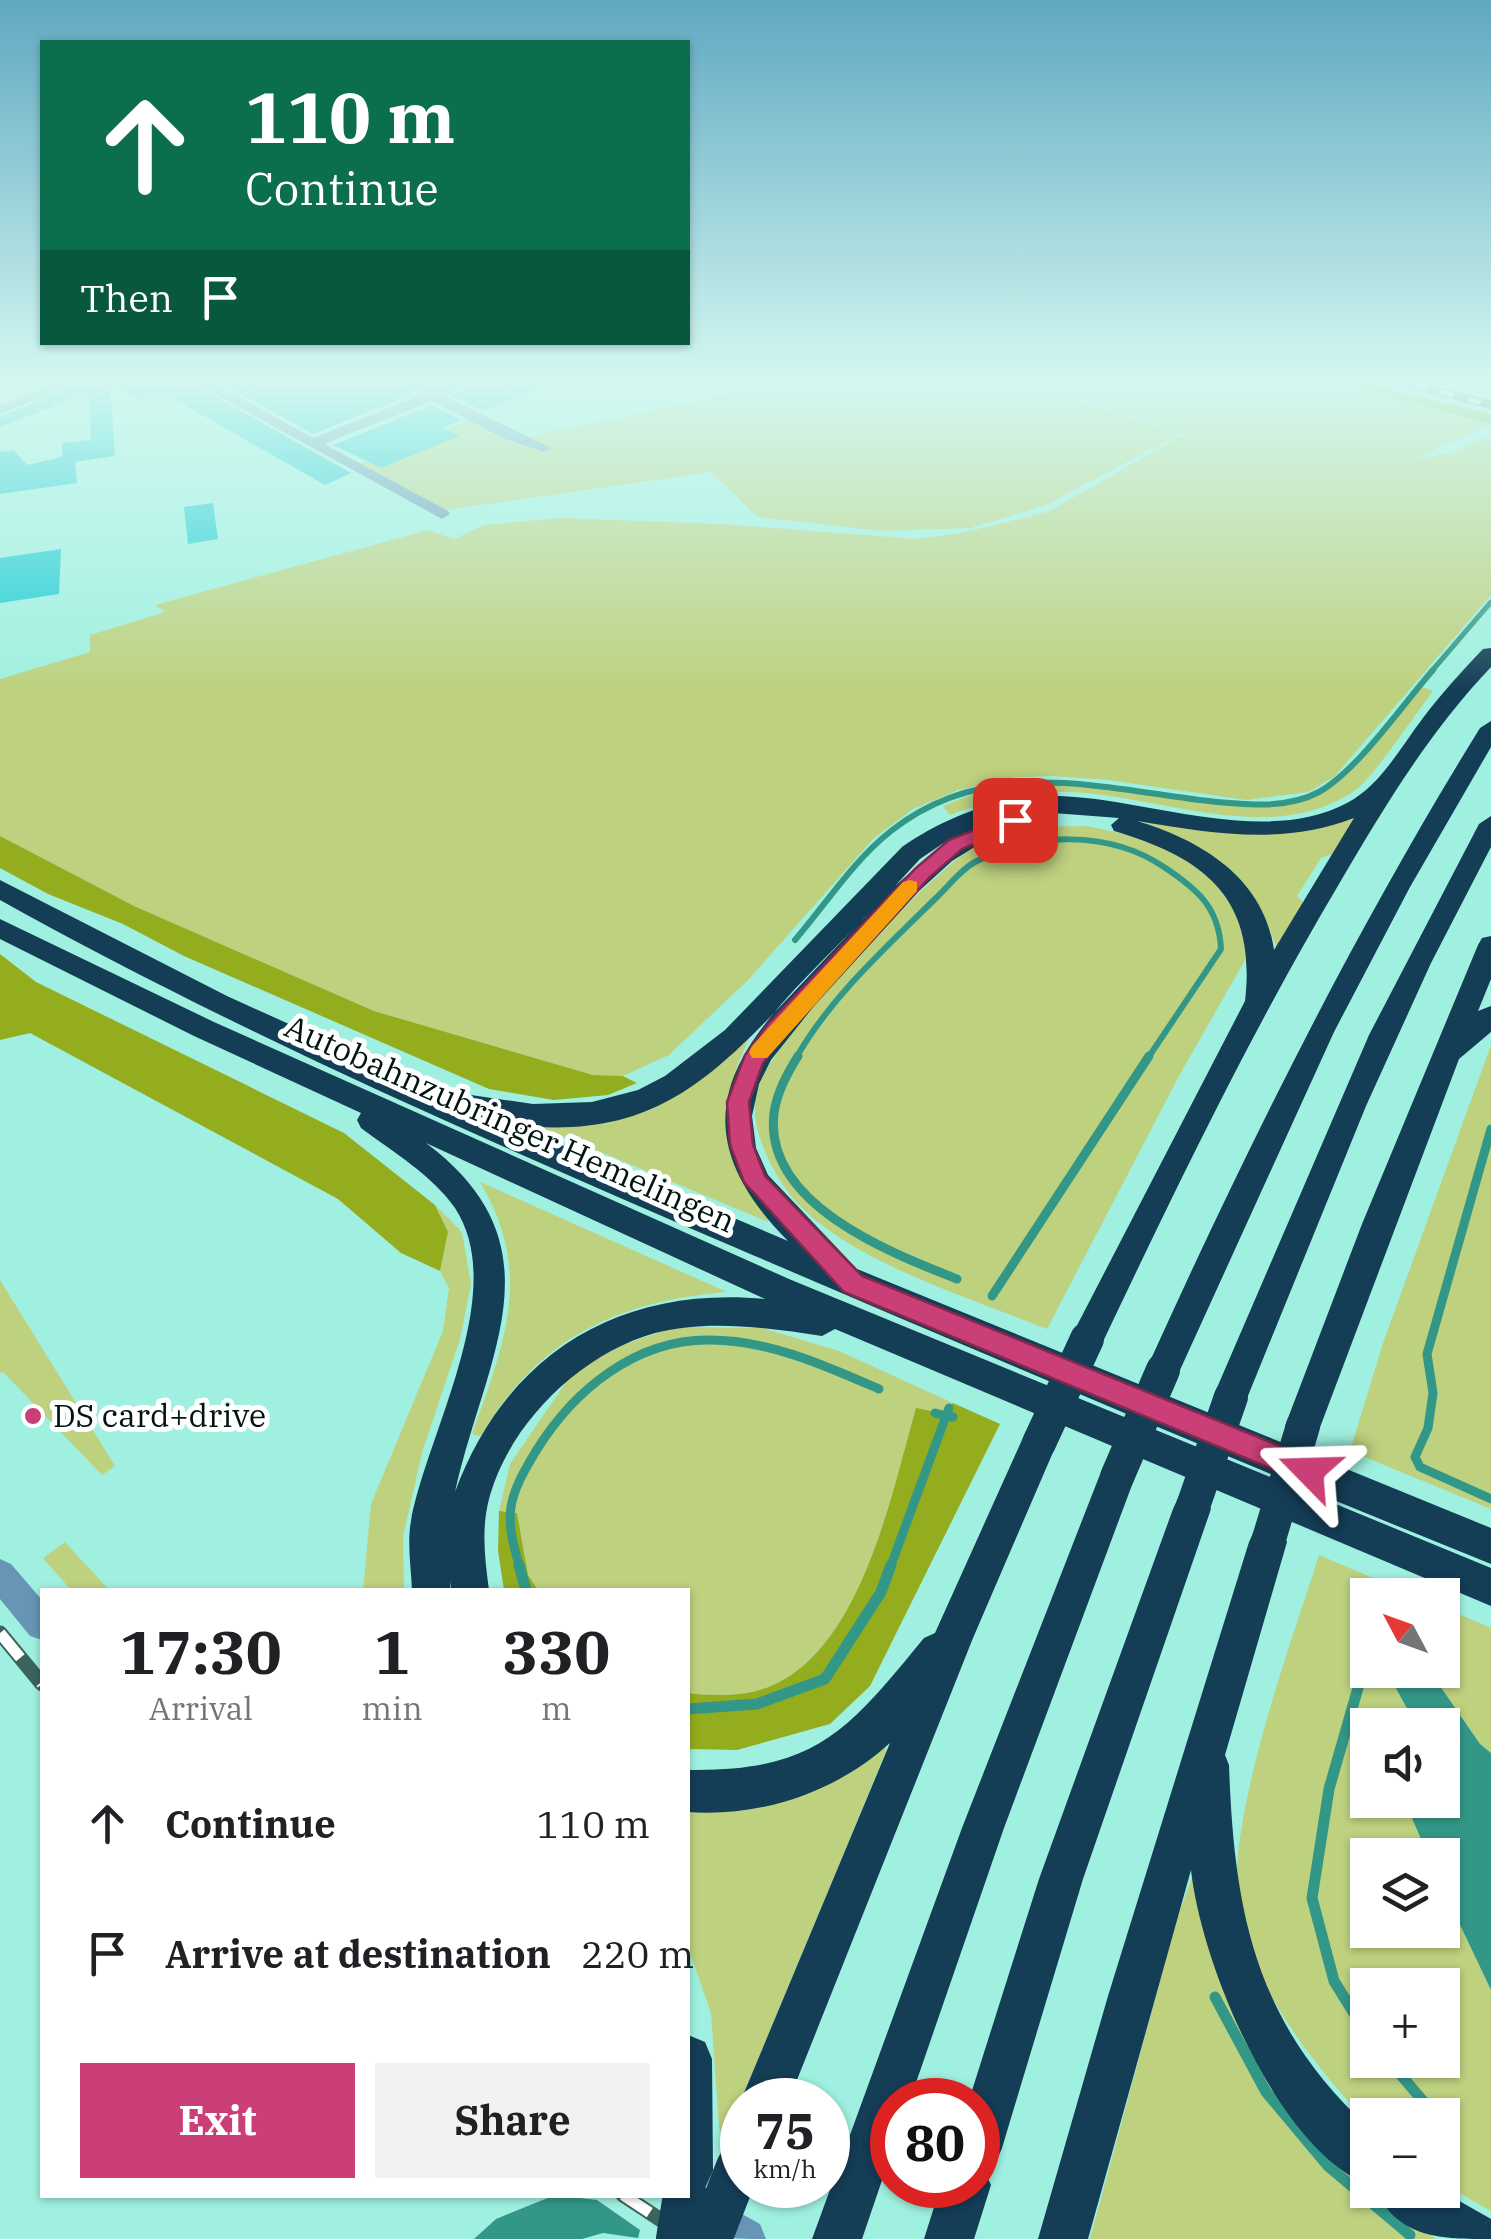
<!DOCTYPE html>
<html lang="en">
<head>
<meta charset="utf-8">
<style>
	:root { --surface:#fff; --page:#f2f2f2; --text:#202124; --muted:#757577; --accent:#ca3f77 }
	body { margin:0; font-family:"IBM Plex Serif",serif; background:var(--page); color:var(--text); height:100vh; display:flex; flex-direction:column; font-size:38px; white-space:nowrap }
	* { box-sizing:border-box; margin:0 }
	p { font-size:32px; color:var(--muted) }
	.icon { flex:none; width:55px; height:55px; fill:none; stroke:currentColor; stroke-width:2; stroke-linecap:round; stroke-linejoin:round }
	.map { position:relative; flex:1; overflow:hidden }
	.side { position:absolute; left:40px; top:1588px; width:650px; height:610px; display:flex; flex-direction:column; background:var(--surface); border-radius:0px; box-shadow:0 2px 8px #0004 }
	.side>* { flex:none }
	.guide { position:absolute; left:40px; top:40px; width:650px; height:305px; border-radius:0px; box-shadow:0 2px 8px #0004; background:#0b6e4f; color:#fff; overflow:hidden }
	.needle { width:65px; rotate:311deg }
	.buttons { position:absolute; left:1350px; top:1578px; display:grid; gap:20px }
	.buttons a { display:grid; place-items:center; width:110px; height:110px; border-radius:0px; background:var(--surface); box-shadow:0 2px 8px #0004; font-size:50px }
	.speed { position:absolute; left:720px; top:2078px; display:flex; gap:20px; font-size:50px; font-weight:700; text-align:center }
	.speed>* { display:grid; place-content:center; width:130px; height:130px; border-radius:50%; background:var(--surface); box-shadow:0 2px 8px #0004; line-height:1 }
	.speed small { font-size:25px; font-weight:400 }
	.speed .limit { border:15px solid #d22; background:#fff; color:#111 }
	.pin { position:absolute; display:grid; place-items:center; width:85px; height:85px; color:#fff; margin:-42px; border-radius:20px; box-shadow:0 5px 15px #0006 }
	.me { position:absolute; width:110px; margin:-55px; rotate:292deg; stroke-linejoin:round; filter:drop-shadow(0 0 8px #0008) }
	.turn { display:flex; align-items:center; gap:35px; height:210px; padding:0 40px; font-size:45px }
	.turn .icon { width:130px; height:130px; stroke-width:2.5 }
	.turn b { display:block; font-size:70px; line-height:85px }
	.then { display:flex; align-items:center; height:95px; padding:0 40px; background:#0003; gap:20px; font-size:38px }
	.eta { display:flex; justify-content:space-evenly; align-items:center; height:170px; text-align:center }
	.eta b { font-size:60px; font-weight:800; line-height:70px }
	.primary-button { display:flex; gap:20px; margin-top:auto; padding:20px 40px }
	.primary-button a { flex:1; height:115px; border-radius:0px; background:var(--accent); color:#fff; font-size:40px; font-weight:800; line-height:115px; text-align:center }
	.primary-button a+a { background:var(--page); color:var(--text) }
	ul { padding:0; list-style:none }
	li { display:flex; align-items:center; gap:30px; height:130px; padding:0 40px }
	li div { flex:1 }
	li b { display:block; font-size:38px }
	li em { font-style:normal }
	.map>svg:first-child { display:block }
	.green { fill:#bdd17f; fill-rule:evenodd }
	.forest { fill:#94ad1f }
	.water { fill:#339787 }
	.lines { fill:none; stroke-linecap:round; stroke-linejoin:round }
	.stream-far3 { stroke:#339787; stroke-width:5 }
	.stream-far2 { stroke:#339787; stroke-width:6 }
	.stream-far1 { stroke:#339787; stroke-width:9 }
	.stream { stroke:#339787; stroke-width:11 }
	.building { fill:#1bcad2 }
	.minor { fill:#6695b6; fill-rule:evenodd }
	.highway { fill:#143d56; fill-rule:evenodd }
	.rail-far1-casing { stroke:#3a645c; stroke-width:8 }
	.rail-casing { stroke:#3a645c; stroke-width:15 }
	.rail-far1 { stroke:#fff; stroke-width:5; stroke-dasharray:14; stroke-linecap:butt }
	.rail { stroke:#fff; stroke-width:11; stroke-dasharray:32; stroke-linecap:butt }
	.highway-bridge-far1 { stroke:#143d56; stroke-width:34 }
	.highway-bridge { stroke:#143d56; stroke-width:44 }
	.route { fill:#ca3f77; stroke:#83294d; stroke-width:2.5 }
	.slow { fill:#f59e0b }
	.poi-dot { fill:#ca3f77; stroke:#fff; stroke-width:4 }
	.labels { text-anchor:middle; stroke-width:10; stroke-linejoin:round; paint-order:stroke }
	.street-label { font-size:32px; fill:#001511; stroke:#fff }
	.poi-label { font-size:32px; fill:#001511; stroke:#fff; text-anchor:start }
</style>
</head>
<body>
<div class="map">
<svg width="1491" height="2239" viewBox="0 0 1491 2239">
	<rect width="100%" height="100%" fill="#9ff0e0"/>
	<!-- green -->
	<path class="green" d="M805 378H1026L1023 383 1181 433 1046 505 970 528 882 531 758 517 711 472 445 510 361 464 471 419 514 440Z
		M1068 378H1320L1491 424 1416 458 1449 454 1491 435V595L1334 777 1308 792 1246 800 1108 780 1051 776 1014 777 958 790 913 809 873 839 748 980 669 1055 623 1076 593 1075 374 1011 134 906 0 836V679L90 652V635L165 612 155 605 428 530 454 539 484 525 561 518 722 524 917 539 961 533 1048 512 1179 437 1192 436 1056 388Z
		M1419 686 1433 691C1416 713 1372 780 1353 792 1269 847 1160 795 1069 792 1027 791 989 800 950 815L943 806C978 791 1015 782 1054 782 1136 783 1278 839 1343 778Z
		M1352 818 1358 820 1333 854 1321 858 1297 896 1305 904 1277 948C1248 874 1210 847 1138 820 1217 831 1274 845 1352 818Z
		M1087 826 1133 836 1175 852 1210 878 1234 908 1246 931 1245 960 1179 1076 1047 1329C971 1298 829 1256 783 1185 766 1158 750 1125 756 1093 765 1046 938 863 983 841 1015 825 1052 827 1087 826Z
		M751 1033 737 1066 728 1110 768 1222 541 1127 590 1121Z
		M1491 1045V1509L1350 1451 1383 1343Z
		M480 1182 727 1292C617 1301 537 1339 481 1436L472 1434C505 1342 534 1273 480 1182Z
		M435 1205 462 1232 471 1284 460 1339 422 1453 403 1537 404 1590H363L371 1504 443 1331 449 1288 440 1271 448 1232Z
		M0 1280 115 1466 102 1475 3 1372 0 1373Z
		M675 1327 762 1328 839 1351 953 1403 942 1413 916 1409C891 1495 862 1647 771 1686 746 1697 713 1696 688 1693V1590H538L528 1575 517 1513 499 1511 510 1464 571 1375 613 1348Z
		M65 1542 109 1590H71L43 1558Z
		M1319 1555 1413 1595H1368V1670H1386L1416 1725H1368V1800H1410L1408 1809 1428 1855H1368V1930H1442L1443 1889 1491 1990V2211L1443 2184 1442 2115H1368L1367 2122C1315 2065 1263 2001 1241 1925 1217 1840 1292 1642 1319 1555ZM1368 1985H1442V2060H1368Z
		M1443 1607 1491 1628V1753L1480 1744 1429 1670H1442Z
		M881 1747 887 1749 724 2141 719 2126 711 2013 688 1947V1804L757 1803Z
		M1193 1875 1278 2091 1346 2171 1436 2239H1090L1177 1918Z"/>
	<!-- forest -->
	<path class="forest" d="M1320 378H1343L1491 414V424Z
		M0 836 134 906 374 1011 593 1075 623 1076 637 1083 608 1095 554 1100 489 1089 184 956 123 924 48 894 0 868Z
		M0 954 36 982 344 1133 435 1205 448 1232 440 1271 401 1253 338 1199 30 1033 0 1040Z
		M953 1403 1000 1424 870 1686 830 1724 737 1750 688 1749V1693C713 1696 746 1697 771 1686 862 1647 891 1495 916 1408L941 1413Z
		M499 1511 517 1513 528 1575 538 1590H504L498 1551Z"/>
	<!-- water -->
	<path class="water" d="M1386 1670H1429L1480 1744 1491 1753V1990L1443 1889 1442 1855H1428L1408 1809 1410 1800H1442V1725H1416Z
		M555 2195 597 2200 640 2230 638 2238 603 2233 582 2239H474L496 2219Z"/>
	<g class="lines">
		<!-- stream-far3 -->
		<path class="stream-far3" d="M1431 672 1491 602"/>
		<!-- stream-far2 -->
		<path class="stream-far2" d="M795 940C826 904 853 861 891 831 985 757 1092 786 1199 800 1236 804 1284 811 1319 792 1357 771 1403 704 1433 670
			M796 1058C830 998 886 947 936 898 948 887 960 870 975 862 1032 832 1109 830 1164 867 1197 889 1219 907 1221 949L1148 1058"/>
		<!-- stream-far1 -->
		<path class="stream-far1" d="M798 1056C787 1074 777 1092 774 1113 763 1204 891 1253 957 1279
			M1491 1129 1427 1354 1433 1393 1428 1428 1415 1457 1420 1467 1491 1499
			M992 1296 1149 1056
			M949 1408 946 1416 953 1417
			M520 1568C514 1548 508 1528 511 1507 514 1487 526 1468 536 1451 573 1391 635 1339 710 1340 769 1340 826 1366 879 1389
			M890 1568 946 1416 935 1413"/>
		<!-- stream -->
		<path class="stream" d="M519 1565 526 1590
			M1368 1670 1362 1674 1329 1789 1312 1898 1334 1981 1368 2036
			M688 1709 757 1704 825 1679 881 1592 891 1565
			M1215 1997 1266 2092 1328 2166 1410 2235
			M1388 2060 1423 2101 1413 2115"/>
	</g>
	<!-- building -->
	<path class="building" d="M90 378H182L351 473 325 485 162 392 142 400 110 386 115 456 75 462 77 483 0 494V452L14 450 27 465 62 457V443L91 440 89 392 0 427V417Z
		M212 378H388L412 394 313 434Z
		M488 378H562V379L484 411 453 396Z
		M432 405 461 420 443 428 459 436 381 468 333 445Z
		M213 503 218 539 188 544 184 507Z
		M61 549 59 594 0 603V558Z"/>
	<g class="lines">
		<!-- minor -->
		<path class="minor" d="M67 378H87L0 414V405Z
			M186 378H204L313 438 421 395 392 378H410L433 390 464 378H484L444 396 551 448 544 452 503 438 432 401 324 444 448 511 450 514 442 519Z
			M0 1559 11 1564 42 1600V1640L30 1636 0 1599Z
			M706 2194 760 2224 766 2239C735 2239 699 2239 685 2215L691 2200Z"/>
		<!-- highway -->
		<path class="highway" d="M1491 648V667C1430 731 1384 807 1339 884 1250 1034 1174 1192 1099 1350L1087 1354 1075 1350 1070 1339 1245 1001C1257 899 1206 858 1114 831L1111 825 1119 818 1040 812 982 824 992 832 989 838 952 861 919 891 814 1006 771 1060 759 1084 752 1116 756 1148 768 1175 857 1269 1491 1528V1564C1238 1462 986 1355 734 1247 485 1140 237 1032 0 900V880L227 996 459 1101 471 1095 533 1104 592 1102 638 1090 665 1076 725 1030 902 847C948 815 1003 795 1060 796 1148 799 1265 847 1347 803 1381 785 1400 748 1423 718 1441 694 1462 671 1483 649ZM1354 818 1274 950C1264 878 1201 840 1137 821 1211 833 1282 846 1354 818ZM945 842 895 886 920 859ZM878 903C778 1013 645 1097 788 1241L514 1125C649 1140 707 1084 793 993 821 963 850 933 878 903Z
			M1491 721V747L1410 887 1334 1032 1175 1381 1163 1385 1151 1381 1146 1370C1246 1149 1352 935 1480 728Z
			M1491 816V847L1431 963 1366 1106 1243 1408 1231 1413 1219 1408 1213 1397 1369 1035 1479 824Z
			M0 919 214 1022 789 1279 1491 1568V1606L835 1329 822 1336C767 1328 709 1319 655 1333 580 1354 509 1424 489 1499 481 1530 485 1560 489 1590H451L450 1581V1590H412C411 1567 407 1543 411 1521 427 1433 510 1292 455 1208 432 1175 393 1152 361 1128L357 1120 361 1113 194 1036 0 939ZM426 1143 765 1299H766C619 1285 506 1354 455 1492 484 1359 565 1247 426 1143Z
			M1491 936V979L1478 1011 1491 1006V1032L1459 1059 1316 1438 1303 1442 1290 1438 1285 1426 1362 1224 1478 945 1482 938Z
			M1039 1426 1052 1431 1057 1443 973 1638 789 2100H742V2103L741 2100 890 1743C835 1793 761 1817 688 1812V1770C815 1772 848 1731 924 1638L935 1633 1026 1431Z
			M1117 1460 1130 1465 1135 1477 1004 1828 910 2100H892V2151L862 2239H812L962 1828 1099 1477 1104 1465Z
			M1192 1491 1205 1496 1211 1509 1083 1879 1002 2148 995 2165 984 2170 991 2185 974 2239H924L941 2185H978V2100H969L1039 1879 1173 1509 1179 1496Z
			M1268 1524 1281 1529 1287 1542 1225 1755 1229 1765C1234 1911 1255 2023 1368 2127V2185C1276 2147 1201 1963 1191 1870L1088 2239H1038L1108 1996 1249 1542 1255 1529Z
			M688 2035 705 2042 712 2059 713 2171 705 2188 688 2196Z
			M1376 2190H1440L1491 2219V2239C1443 2239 1398 2239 1376 2190Z"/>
		<!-- rail-far1 casing -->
		<g class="rail-far1-casing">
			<path id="rail-far1" d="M1386 378 1491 405"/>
		</g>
		<!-- rail casing -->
		<g class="rail-casing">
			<path id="rail" d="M0 1633 42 1684
				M623 2195 690 2239"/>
		</g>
		<!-- rail-far1 -->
		<use href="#rail-far1" class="rail-far1"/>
		<!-- rail -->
		<use href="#rail" class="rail"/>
		<!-- highway-bridge-far1 -->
		<path class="highway-bridge-far1" d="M1039 1443 1087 1339
			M1117 1477 1163 1370
			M1192 1509 1231 1397
			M1268 1542 1303 1426"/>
		<!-- highway-bridge -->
		<path class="highway-bridge" d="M678 2239 685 2195
			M710 2239 738 2167"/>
	</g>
	<!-- sky -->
	<linearGradient id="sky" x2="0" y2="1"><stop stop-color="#5fa8c1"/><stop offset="0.55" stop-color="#d4f8f1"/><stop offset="1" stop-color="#d4f8f1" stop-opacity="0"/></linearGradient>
	<rect width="1491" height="692" fill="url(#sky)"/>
	<!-- route -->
	<path class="route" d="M1015 814 1024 820 1022 824 962 849 930 877 783 1036 763 1063 749 1102 753 1145 765 1176 862 1276 1319 1462 1323 1471 1319 1480 1309 1484 1299 1480 844 1292 744 1182 730 1145 727 1102 745 1055 768 1024 916 868 949 840Z"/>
	<!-- slow -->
	<path class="slow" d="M910 880 917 882V891L767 1058H752L749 1052 752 1046 903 882Z"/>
	<!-- markers -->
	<circle class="poi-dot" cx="33" cy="1416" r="10"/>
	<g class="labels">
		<!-- street labels -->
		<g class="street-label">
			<text transform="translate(510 1124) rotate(24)" y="11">Autobahnzubringer Hemelingen</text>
		</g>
		<!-- poi labels -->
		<g class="poi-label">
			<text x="53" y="1427">DS card+drive</text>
		</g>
	</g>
</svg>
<div class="buttons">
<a><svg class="needle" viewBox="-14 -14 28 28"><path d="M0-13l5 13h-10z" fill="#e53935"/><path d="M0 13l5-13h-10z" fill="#757577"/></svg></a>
<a><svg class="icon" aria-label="sound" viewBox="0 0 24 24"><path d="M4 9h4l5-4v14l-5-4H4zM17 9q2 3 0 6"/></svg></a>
<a><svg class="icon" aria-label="layers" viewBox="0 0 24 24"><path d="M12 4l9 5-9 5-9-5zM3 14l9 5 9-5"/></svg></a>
<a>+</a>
<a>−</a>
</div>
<div class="speed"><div>75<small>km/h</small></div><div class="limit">80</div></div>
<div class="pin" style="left:1015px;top:820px;background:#d93025"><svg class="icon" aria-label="arrive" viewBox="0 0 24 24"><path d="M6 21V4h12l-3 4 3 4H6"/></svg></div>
<svg class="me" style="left:1309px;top:1471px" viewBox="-20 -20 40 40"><path d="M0-17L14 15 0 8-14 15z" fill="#ca3f77" stroke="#fff" stroke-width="4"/></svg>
<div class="guide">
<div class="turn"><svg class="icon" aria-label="ahead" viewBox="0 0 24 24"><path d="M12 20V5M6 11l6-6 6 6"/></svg><div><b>110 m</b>Continue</div></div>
<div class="then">Then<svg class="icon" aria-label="arrive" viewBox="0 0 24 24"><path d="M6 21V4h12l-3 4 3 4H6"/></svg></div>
</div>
<section class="side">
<div class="eta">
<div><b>17:30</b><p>Arrival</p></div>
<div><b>1</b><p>min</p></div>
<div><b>330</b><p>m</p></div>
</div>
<ul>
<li><svg class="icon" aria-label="ahead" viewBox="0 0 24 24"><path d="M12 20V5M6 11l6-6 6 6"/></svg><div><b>Continue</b></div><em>110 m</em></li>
<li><svg class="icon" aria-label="arrive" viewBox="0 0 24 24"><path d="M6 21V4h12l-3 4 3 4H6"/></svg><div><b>Arrive at destination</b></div><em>220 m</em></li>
</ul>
<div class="primary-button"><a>Exit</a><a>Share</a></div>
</section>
</div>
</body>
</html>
